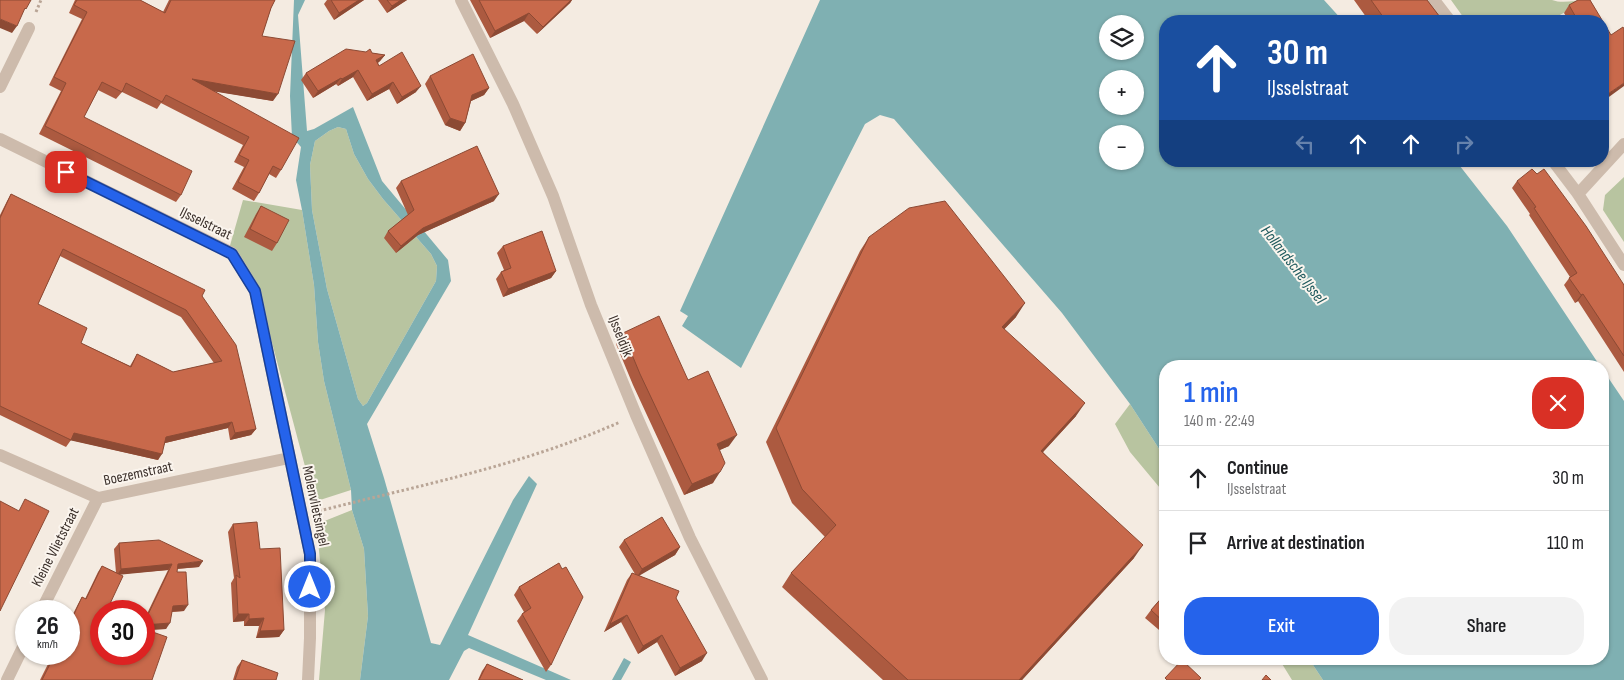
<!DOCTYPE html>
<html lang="en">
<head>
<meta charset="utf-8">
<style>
	:root { --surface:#fff; --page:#f2f2f2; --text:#202124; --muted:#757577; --line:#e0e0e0; --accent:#2563eb }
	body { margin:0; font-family:"Sofia Sans Condensed",sans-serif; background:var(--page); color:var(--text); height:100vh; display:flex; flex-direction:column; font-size:19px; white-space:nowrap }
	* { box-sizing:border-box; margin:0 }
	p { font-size:16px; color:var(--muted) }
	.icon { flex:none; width:28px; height:28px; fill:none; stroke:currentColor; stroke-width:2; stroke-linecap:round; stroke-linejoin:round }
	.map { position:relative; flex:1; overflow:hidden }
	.panel { position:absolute; left:1159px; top:360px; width:450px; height:305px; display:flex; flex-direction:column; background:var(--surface); border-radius:20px; box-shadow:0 1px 4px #0004 }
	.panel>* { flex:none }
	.banner { position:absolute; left:1159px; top:15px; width:450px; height:152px; border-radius:20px; box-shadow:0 1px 4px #0004; background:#1a4fa0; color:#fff; overflow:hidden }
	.controls { position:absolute; left:1099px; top:15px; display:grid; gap:10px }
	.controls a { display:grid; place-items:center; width:45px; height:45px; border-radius:50%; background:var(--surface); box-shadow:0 1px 4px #0004; font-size:25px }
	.speed { position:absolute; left:15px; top:600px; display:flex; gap:10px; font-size:25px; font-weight:700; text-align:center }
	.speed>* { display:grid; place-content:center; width:65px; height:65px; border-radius:50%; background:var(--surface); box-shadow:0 1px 4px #0004; line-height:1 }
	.speed small { font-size:12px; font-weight:400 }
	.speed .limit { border:8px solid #d22; background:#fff; color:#111 }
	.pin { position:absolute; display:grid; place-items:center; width:42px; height:42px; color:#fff; margin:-21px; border-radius:10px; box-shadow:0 2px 8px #0006 }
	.me { position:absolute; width:55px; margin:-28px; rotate:0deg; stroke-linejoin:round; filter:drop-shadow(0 0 4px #0008) }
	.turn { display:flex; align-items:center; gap:18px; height:105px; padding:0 25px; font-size:22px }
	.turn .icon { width:65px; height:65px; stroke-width:2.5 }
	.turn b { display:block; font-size:35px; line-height:42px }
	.lanes { display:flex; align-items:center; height:48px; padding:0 25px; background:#0003; justify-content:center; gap:25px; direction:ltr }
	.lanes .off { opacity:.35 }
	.round { display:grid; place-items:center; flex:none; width:52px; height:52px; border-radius:20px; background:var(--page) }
	.summary { display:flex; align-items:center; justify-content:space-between; height:85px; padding:0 25px }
	h1 { font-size:30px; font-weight:600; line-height:38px; color:var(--accent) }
	.button { display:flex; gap:10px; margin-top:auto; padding:10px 25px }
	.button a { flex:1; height:58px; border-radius:20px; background:var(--accent); color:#fff; font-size:20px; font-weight:600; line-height:58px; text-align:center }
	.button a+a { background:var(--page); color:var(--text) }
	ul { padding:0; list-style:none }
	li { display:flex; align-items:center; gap:15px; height:65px; padding:0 25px; border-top:1px solid var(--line) }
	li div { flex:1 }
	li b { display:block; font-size:19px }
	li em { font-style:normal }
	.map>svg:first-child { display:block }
	.green { fill:#b8c4a0 }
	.water { fill:#7fb0b2; fill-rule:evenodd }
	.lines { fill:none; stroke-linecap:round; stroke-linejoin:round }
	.path { stroke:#b9a596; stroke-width:3; stroke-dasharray:2.5 2.5; stroke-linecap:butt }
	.street { stroke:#cdbbac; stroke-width:12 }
	.wall { fill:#ac5a40; fill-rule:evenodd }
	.shaded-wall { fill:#8c4a34 }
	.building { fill:#c8694b; stroke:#8c4a34; fill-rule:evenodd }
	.route-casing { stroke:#184099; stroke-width:12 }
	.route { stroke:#2563eb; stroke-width:9 }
	.labels { text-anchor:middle; stroke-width:4; stroke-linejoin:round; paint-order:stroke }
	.street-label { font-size:15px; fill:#3b302b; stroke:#fbf5ee }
	.water-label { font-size:16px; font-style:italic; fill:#1f5a5e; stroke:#fbf5ee }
</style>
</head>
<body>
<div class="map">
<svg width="1624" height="680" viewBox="0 0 1624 680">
	<rect width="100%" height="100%" fill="#f4ebe1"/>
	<!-- green -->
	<path class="green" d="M1451 0H1552C1563 4 1575 0 1587 0L1549 21H1466Z
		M338 127 346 129 354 154 368 179 383 199 431 254 437 266 436 281 367 403 363 406 358 399 327 289 312 210 310 165 315 141 329 131Z
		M1624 177V242L1603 210 1605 195Z
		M243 200 302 210 314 285 318 342 324 381 351 490 320 500 310 494 306 470 271 339 229 249Z
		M1130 404 1165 458V494L1130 452 1115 424Z
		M352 510 364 549 368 616 360 680H319L325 610 317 531 322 522Z
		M1279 659H1309L1323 680H1292Z"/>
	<!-- water -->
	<path class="water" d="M294 0H305L298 15 307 131 314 129 353 107 382 181 448 260 451 281 367 424 384 478 431 643 440 645 513 500 529 476 537 484 468 635 571 680H546L469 648 464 651 449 680H360L368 616 364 549 352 510 351 490 324 381 318 342 314 285 302 210 296 180 301 147 292 137 290 96ZM338 127 346 129 354 154 368 179 383 199 431 254 437 266 436 281 367 403 363 406 358 399 327 289 312 210 310 165 315 141 329 131Z
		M820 0H1324L1343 21H1165V161H1456L1507 226 1600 366H1165V458L1130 404 1062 313 894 119 880 115 865 124 741 368 682 326 688 316 680 311ZM1108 24H1135V51H1108ZM1108 79H1135V106H1108ZM1108 134H1135V161H1108Z
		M1603 370 1624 401V680H1323L1309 659H1602Z
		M624 658 631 662 621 680H612Z"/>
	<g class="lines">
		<!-- path -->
		<path class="path" d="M36 12 41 0
			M319 511C421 485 524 465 620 422"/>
		<!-- street -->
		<path class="street" d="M461 0 513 104 553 196 591 305 636 415 690 538 762 680
			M1434 0 1450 21
			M0 87 29 28
			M0 139 232 253 255 291 310 554V638L308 680
			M1553 161 1578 194 1624 265
			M1578 194 1624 144
			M0 455 98 498 289 458
			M41 611 98 498
			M7 680 26 641"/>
	</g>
	<!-- wall -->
	<path class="wall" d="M75 0H140L163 12 169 0H275L271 8 262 36 273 101 214 91 281 170 276 178 269 174 259 193 254 201 232 189 244 167 234 162 243 145 161 103 157 109 122 92 116 99 98 90 84 117 181 195 176 202 39 134 61 91 49 85 82 19 69 13Z
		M327 0H364L334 20 324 4Z
		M378 0H407L387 13Z
		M470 0H572L570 3 537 34 524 21 490 38Z
		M1354 0H1427L1443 21H1369Z
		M1590 0 1602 21H1569L1564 13 1569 5Z
		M372 53 385 55 380 61 378 63 379 66 416 92 397 104 389 89 367 101 353 77 338 86 336 84 313 98 301 80 306 73Z
		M430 76 489 88 484 95 471 101 465 123 460 131 445 125 425 84Z
		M401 181 494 201 418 235 396 253 384 238 388 231 408 215 396 188Z
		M1517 181 1624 285V372L1578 301 1575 303 1564 285 1570 277 1529 215 1530 214 1512 188Z
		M11 194 202 296 256 429 251 435 230 440 228 428 165 443 158 460 71 440 66 447 0 415V215L7 201ZM60 256 181 317 214 363 173 372 137 354 130 366 81 343 38 304Z
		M261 206 277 243 272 251 244 237 256 214Z
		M869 237 1016 317 1004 329 1076 416 1043 452 1134 558 1022 680H883L782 587 791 573 825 537 792 503 766 442 860 251Z
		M503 246 556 271 551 278 503 297 496 279 501 272 504 270 497 253Z
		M623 333 688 380 729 446 719 450 713 483 684 495 633 385 616 344Z
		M233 524 260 549 284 630 279 637 256 638 259 626H244V621L233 622 231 583 234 578 228 532Z
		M624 540 680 547 675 555 639 575 676 598 702 661 675 676 657 642 638 654 621 622 604 632 627 580 632 573 635 574 619 547Z
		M119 543 199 567 177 569V572L184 611 172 612 166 629 148 630 152 680H40L53 654H69V622L78 604 82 597 85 599 98 572 102 566 116 573 114 549ZM168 570 144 620V654L108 608 120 574Z
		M559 563 551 665 546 672 517 621 522 614 524 612 514 595 519 587Z
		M1165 594V635L1145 618 1151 610Z
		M242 660 276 680H233L237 667Z
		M487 664 523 680H478L482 671Z"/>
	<!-- shaded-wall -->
	<path class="shaded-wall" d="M359 0H364L334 20 339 13Z
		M401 0H407L387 13 392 6Z
		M571 0H572L570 3 537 34 543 27Z
		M529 13 524 21 490 38 495 31Z
		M0 19 17 26 12 33 0 28Z
		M385 55 380 61 371 67 376 60Z
		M358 70 353 77 338 86 342 79Z
		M341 78 336 84 313 98 318 91Z
		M192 79 278 94 273 101 187 87Z
		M393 82 389 89 367 101 372 94Z
		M1624 83V86L1602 102V98Z
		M421 86 416 92 397 104 402 97Z
		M489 88 484 95 467 103 472 95Z
		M450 118 465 123 460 131 445 125Z
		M499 194 494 201 418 235 396 253 401 246 423 228Z
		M556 271 551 278 503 297 508 289Z
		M1583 294 1578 301 1575 303 1581 295Z
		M1025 303 1016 317 993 341 1002 327Z
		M1085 403 1076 416 1032 464 1041 451Z
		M232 422 228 428 161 444 166 437Z
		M256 429 251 435 230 440 235 433Z
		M74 433 162 454 158 460 69 440Z
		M737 435 729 446 709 455 717 444Z
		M720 472 713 483 684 495 692 484Z
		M1143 545 1134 558 1022 680H1019Z
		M680 547 675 555 637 577 642 569Z
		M203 561 199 567 174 569 178 564Z
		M172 564 168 570 117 575 121 569Z
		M188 605 184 611 168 612 173 606Z
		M238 614H249L244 621 233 622Z
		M627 615 621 622 604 632 610 624Z
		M264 618 259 626H244L249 619Z
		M170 623 166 629 144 630V625Z
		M284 630 279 637 256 638 260 631Z
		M662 635 657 642 638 654 643 646Z
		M707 653 702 661 675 676 680 668Z"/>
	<!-- building -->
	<path class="building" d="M0 0H31L26 9 25 8 17 26 0 19Z
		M77 0H140L165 13 171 0H275L271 8 262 36 295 41 278 94 192 79 299 138 281 170 273 166 259 193 238 182 249 160 239 155 249 137 166 95 162 102 126 83 122 92 102 82 84 117 192 171 181 195 45 126 66 83 54 77 87 12 74 5Z
		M331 0H359L339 13Z
		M387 0H401L392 6Z
		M479 0H571L543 27 529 13 495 31Z
		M1371 0H1427L1443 21H1386Z
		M1578 0H1590L1611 35 1623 27 1624 29V83L1602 98V21H1578L1569 5Z
		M346 49 366 52 370 49 372 53 385 55 376 60 379 66 402 52 421 86 402 97 393 82 372 94 358 70 342 79 341 78 318 91 306 73Z
		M473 54 489 88 472 95 465 123 450 118 430 76Z
		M477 146 499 194 423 228 401 246 388 231 414 210 401 181Z
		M1532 169 1537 174 1544 169 1586 226 1624 285V356L1583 294 1581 295 1569 278 1577 273 1534 208 1536 207 1517 181Z
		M11 194 205 290 202 296 236 345 256 429 235 433 232 422 166 437 162 454 74 433 71 440 0 406V218ZM63 249 186 310 222 361 173 372 137 354 131 367 81 343 87 328 38 304Z
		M945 201 1025 303 1002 327 1085 403 1041 451 1143 545 1019 680H908L791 573 836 525 802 489 776 428 869 237 909 208Z
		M261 206 289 220 277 243 250 229Z
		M542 231 556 271 508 289 501 272 511 268 503 246Z
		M659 316 688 380 708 371 737 435 717 444 725 463 720 472 692 484 640 374 623 333Z
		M25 499 49 511 0 611V501L19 511Z
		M662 517 680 547 642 569 624 540Z
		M257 522 260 549 280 548 284 630 260 631 264 618 249 619V614H238L236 575 240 578 233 524Z
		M159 540 203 561 178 564 177 572H186L188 605 173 606 170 623 144 625V623L172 564 121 569 119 543Z
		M559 563 562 569 566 567 583 597 551 665 522 614 531 608 519 587Z
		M102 566 123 576 108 608 114 611H101V654H144V629L167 637 152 680H42L55 654H69V625L82 597 86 599Z
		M632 573 679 591 676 598 707 653 680 668 662 635 643 646 627 615 610 624Z
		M1165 594V623L1151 610Z
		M242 660 278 673 276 680H235Z
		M1182 660 1201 678 1199 680H1167L1165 678Z
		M487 664 523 680H479Z
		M1266 675 1271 680H1262Z"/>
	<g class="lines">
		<!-- route casing -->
		<g class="route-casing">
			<path id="route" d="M66 172 232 254 255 291 310 554V587"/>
		</g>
		<!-- route -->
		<use href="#route" class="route"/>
	</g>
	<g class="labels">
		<!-- street labels -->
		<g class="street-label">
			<text transform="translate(206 223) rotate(26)" y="5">IJsselstraat</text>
			<text transform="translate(621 336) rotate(68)" y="5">IJsseldijk</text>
			<text transform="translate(138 473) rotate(-12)" y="5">Boezemstraat</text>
			<text transform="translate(316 506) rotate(78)" y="5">Molenvlietsingel</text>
			<text transform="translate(55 547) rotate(-63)" y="5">Kleine Vlietstraat</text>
		</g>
		<!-- water labels -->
		<g class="water-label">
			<text transform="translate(1294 264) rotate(52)" y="6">Hollandsche IJssel</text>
		</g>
	</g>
</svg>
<div class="controls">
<a><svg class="icon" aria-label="layers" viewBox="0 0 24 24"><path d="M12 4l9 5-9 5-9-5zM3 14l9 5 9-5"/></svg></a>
<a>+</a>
<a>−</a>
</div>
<div class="speed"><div>26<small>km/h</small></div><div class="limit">30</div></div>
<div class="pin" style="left:66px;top:172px;background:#d93025"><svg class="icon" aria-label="arrive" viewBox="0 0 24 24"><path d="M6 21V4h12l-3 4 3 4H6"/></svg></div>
<svg class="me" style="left:310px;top:587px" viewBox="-20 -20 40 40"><circle r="17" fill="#2563eb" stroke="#fff" stroke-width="3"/><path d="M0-11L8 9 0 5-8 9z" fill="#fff"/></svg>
<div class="banner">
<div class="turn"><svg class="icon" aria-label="ahead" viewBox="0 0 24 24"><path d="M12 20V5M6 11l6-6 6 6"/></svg><div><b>30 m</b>IJsselstraat</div></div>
<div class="lanes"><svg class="icon off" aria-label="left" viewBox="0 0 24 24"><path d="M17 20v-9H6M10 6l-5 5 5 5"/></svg><svg class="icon" aria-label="ahead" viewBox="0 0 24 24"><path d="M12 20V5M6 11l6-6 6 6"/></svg><svg class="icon" aria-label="ahead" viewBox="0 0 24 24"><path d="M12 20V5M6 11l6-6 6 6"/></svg><svg class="icon off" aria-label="right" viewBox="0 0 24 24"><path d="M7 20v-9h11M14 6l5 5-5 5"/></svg></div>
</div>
<section class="panel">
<div class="summary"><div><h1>1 min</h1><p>140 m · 22:49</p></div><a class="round" style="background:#d93025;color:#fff"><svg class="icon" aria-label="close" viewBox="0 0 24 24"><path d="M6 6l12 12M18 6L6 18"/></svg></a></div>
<ul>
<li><svg class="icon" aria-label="ahead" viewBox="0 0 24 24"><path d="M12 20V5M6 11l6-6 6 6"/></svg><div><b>Continue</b><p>IJsselstraat</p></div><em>30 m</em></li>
<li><svg class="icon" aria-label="arrive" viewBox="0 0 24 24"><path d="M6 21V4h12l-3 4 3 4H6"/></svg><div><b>Arrive at destination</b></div><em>110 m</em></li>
</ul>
<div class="button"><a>Exit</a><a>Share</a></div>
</section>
</div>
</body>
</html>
